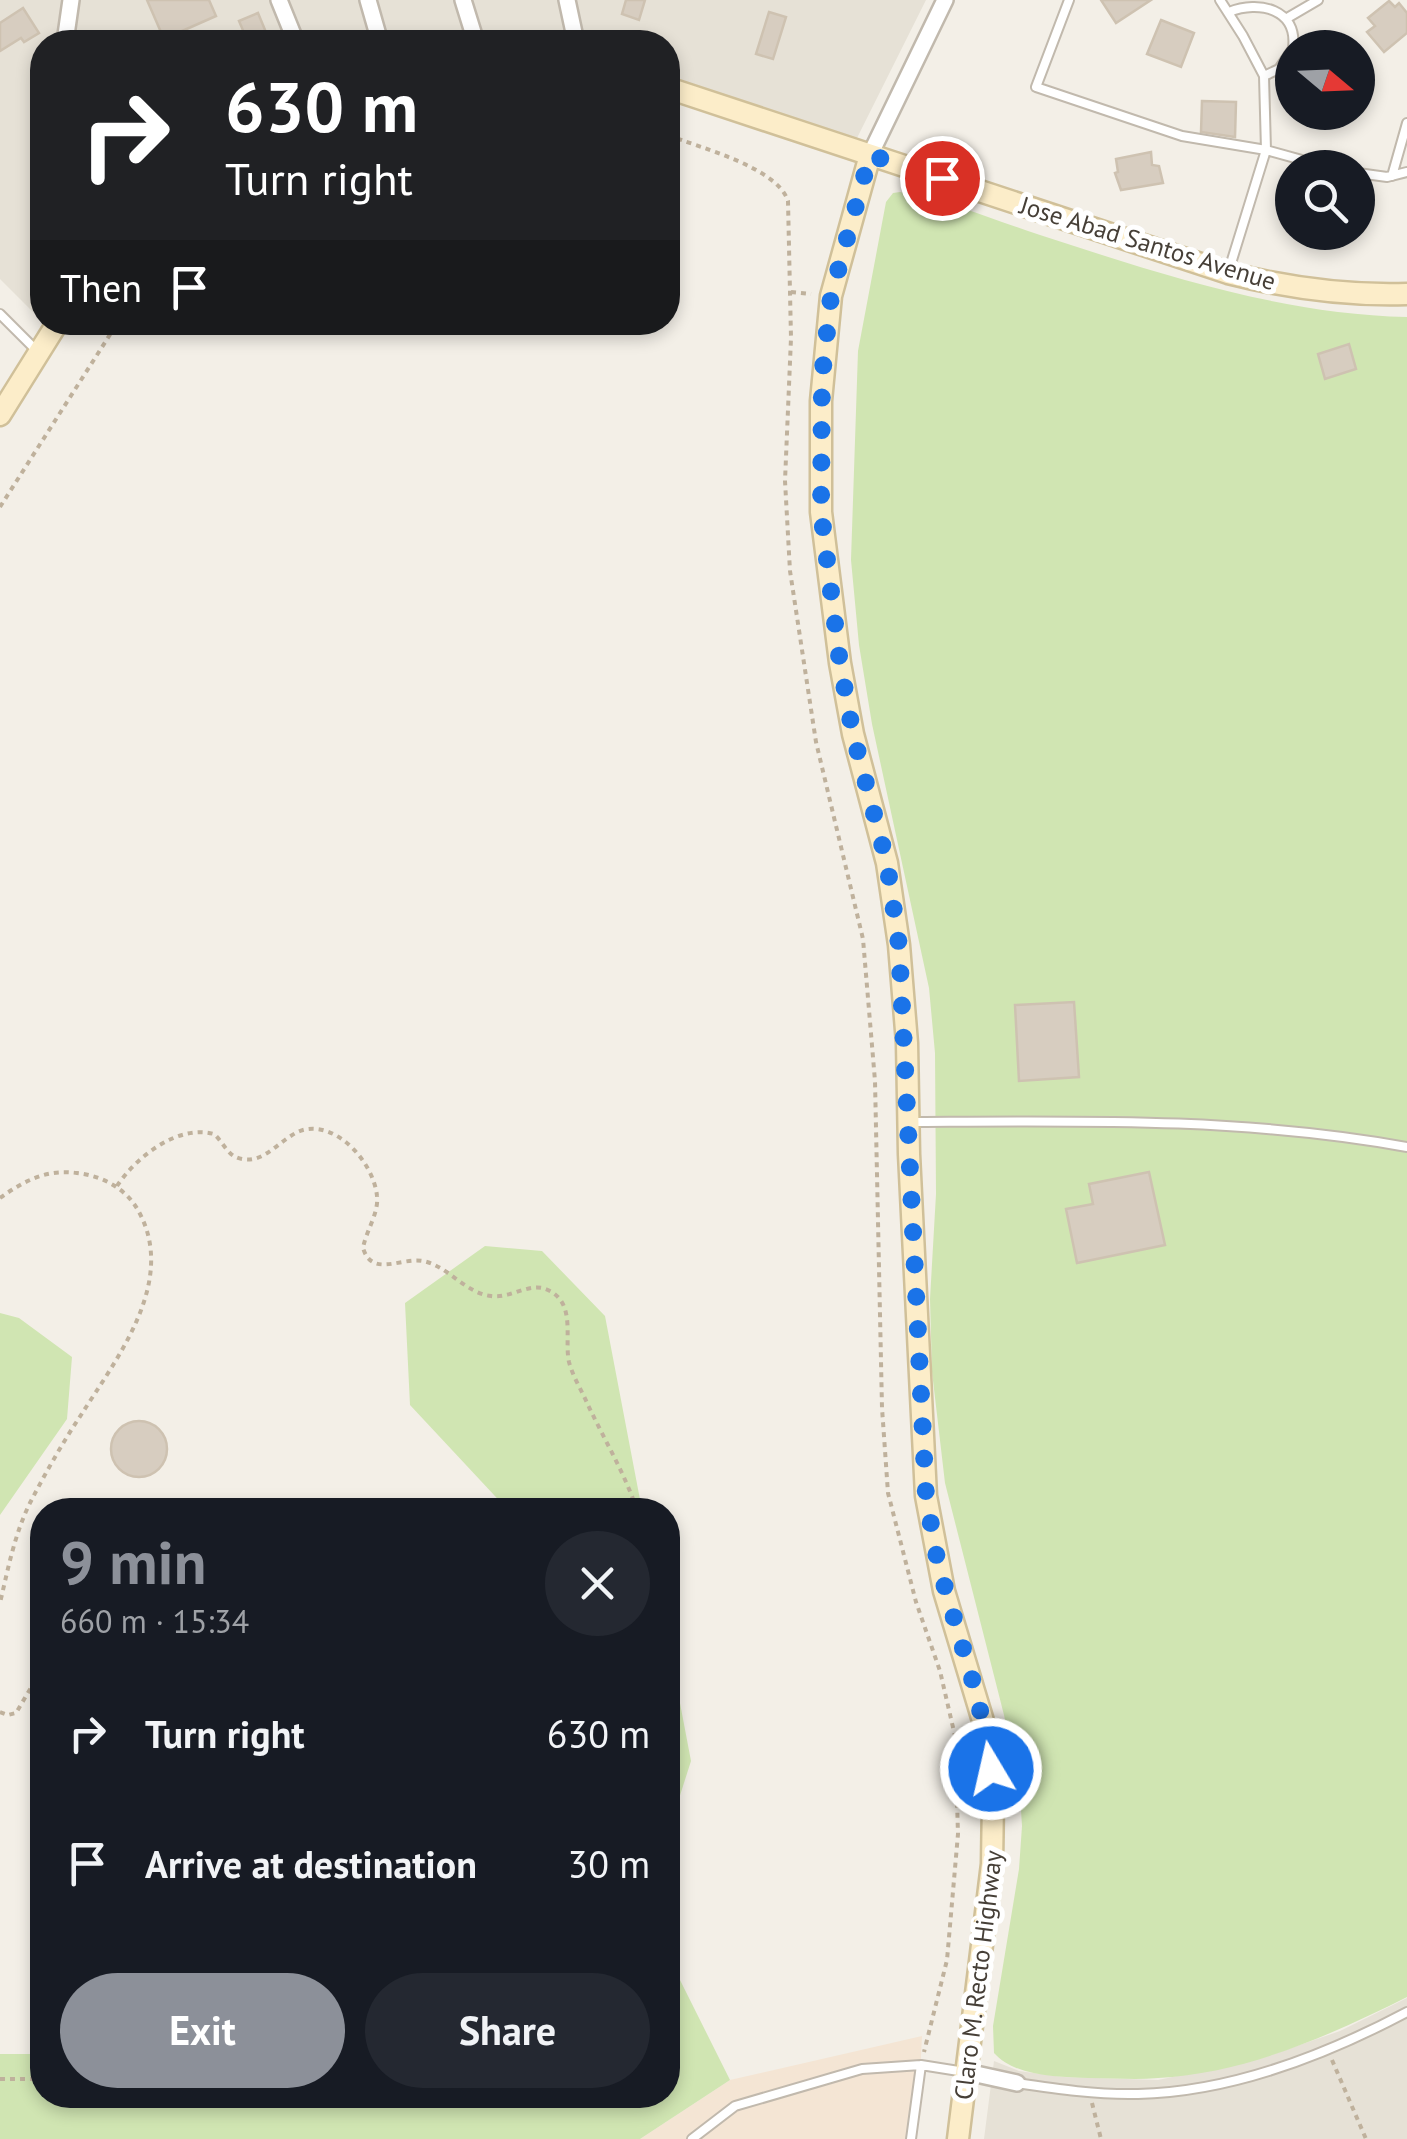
<!DOCTYPE html>
<html lang="en">
<head>
<meta charset="utf-8">
<style>
	:root { --surface:#171b24; --page:#242831; --text:#f1f3f6; --muted:#9ea1a6; --accent:#8c9099 }
	body { margin:0; font-family:"PT Sans",sans-serif; background:var(--page); color:var(--text); height:100vh; display:flex; flex-direction:column; font-size:38px; white-space:nowrap }
	* { box-sizing:border-box; margin:0 }
	p { font-size:32px; color:var(--muted) }
	.icon { flex:none; width:55px; height:55px; fill:none; stroke:currentColor; stroke-width:2; stroke-linecap:round; stroke-linejoin:round }
	.map { position:relative; flex:1; overflow:hidden }
	.sheet { position:absolute; left:30px; top:1498px; width:650px; height:610px; display:flex; flex-direction:column; background:var(--surface); border-radius:40px; box-shadow:0 5px 15px #0003 }
	.sheet>* { flex:none }
	.top-card { position:absolute; left:30px; top:30px; width:650px; height:305px; border-radius:40px; box-shadow:0 5px 15px #0003; background:#202124; color:#fff; overflow:hidden }
	.needle { width:65px; rotate:109deg }
	.fabs { position:absolute; left:1275px; top:30px; display:grid; gap:20px }
	.fabs a { display:grid; place-items:center; width:100px; height:100px; border-radius:50%; background:var(--surface); box-shadow:0 5px 15px #0003; font-size:50px }
	.pin { position:absolute; display:grid; place-items:center; width:85px; height:85px; color:#fff; margin:-42px; border:5px solid #fff; border-radius:50%; box-shadow:0 2px 10px #0007 }
	.me { position:absolute; width:110px; margin:-55px; rotate:351deg; stroke-linejoin:round; filter:drop-shadow(0 0 8px #0008) }
	.turn { display:flex; align-items:center; gap:35px; height:210px; padding:0 30px; font-size:45px }
	.turn .icon { width:130px; height:130px; stroke-width:2.5 }
	.turn b { display:block; font-size:70px; line-height:85px }
	.then { display:flex; align-items:center; height:95px; padding:0 30px; background:#0003; gap:20px; font-size:38px }
	.round { display:grid; place-items:center; flex:none; width:105px; height:105px; border-radius:52px; background:var(--page) }
	.summary { display:flex; align-items:center; justify-content:space-between; height:170px; padding:0 30px }
	h1 { font-size:60px; font-weight:600; line-height:75px; color:var(--accent) }
	.primary-button { display:flex; gap:20px; margin-top:auto; padding:20px 30px }
	.primary-button a { flex:1; height:115px; border-radius:60px; background:var(--accent); color:#fff; font-size:40px; font-weight:600; line-height:115px; text-align:center }
	.primary-button a+a { background:var(--page); color:var(--text) }
	ul { padding:0; list-style:none }
	li { display:flex; align-items:center; gap:30px; height:130px; padding:0 30px }
	li div { flex:1 }
	li b { display:block; font-size:38px }
	li em { font-style:normal }
	.map>svg:first-child { display:block }
	.residential { fill:#e6e1d6 }
	.commercial { fill:#f4e5d4 }
	.green { fill:#d0e5b2 }
	.building { fill:#d7cdc0; stroke:#cec2b1; stroke-width:2.5 }
	.lines { fill:none; stroke-linecap:round; stroke-linejoin:round }
	.lane-casing { stroke:#c1b9ad; stroke-width:12 }
	.street-casing { stroke:#c1b9ad; stroke-width:20 }
	.secondary-casing { stroke:#d0c099; stroke-width:25 }
	.path { stroke:#bfb19c; stroke-width:4; stroke-dasharray:5 5; stroke-linecap:butt }
	.lane { stroke:#fff; stroke-width:8 }
	.street { stroke:#fff; stroke-width:15 }
	.secondary { stroke:#fcedc9; stroke-width:20 }
	.route { stroke:#1a73e8; stroke-width:18; stroke-dasharray:0 32.4 }
	.labels { text-anchor:middle; stroke-width:10; stroke-linejoin:round; paint-order:stroke }
	.street-label { font-size:25px; fill:#463f37; stroke:#fff }
</style>
</head>
<body>
<div class="map">
<svg width="1407" height="2139" viewBox="0 0 1407 2139">
	<rect width="100%" height="100%" fill="#f3efe7"/>
	<!-- residential -->
	<path class="residential" d="M0 0H926L853 146 668 81V42H42V306L35 314 0 279Z
		M1407 1998V2139H984L994 2061 1019 2071 1063 2077 1158 2080 1259 2059 1340 2031Z"/>
	<!-- commercial -->
	<path class="commercial" d="M922 2036 917 2139H640L730 2080Z"/>
	<!-- green -->
	<path class="green" d="M900 192C947 200 994 220 1040 235 1160 274 1280 314 1407 317V1997C1329 2036 1246 2073 1158 2078 1135 2080 1112 2078 1089 2078 1058 2077 1016 2077 994 2053L993 2026 1019 1869 1022 1826 1020 1794 1004 1715 945 1483 932 1372 930 1299 936 1194 935 1053 929 988 872 724 859 645 851 560 858 351 886 202 893 193Z
		M485 1246 542 1251 605 1316 642 1510H508L410 1405 405 1303Z
		M0 1313 19 1318 72 1357 67 1419 0 1515Z
		M668 1640 691 1761 668 1833Z
		M668 1956 730 2080 640 2139H0V2054H42V2095H668Z"/>
	<!-- building -->
	<path class="building" d="M147 0H209L216 16 164 39Z
		M626 0H645L639 20 622 14Z
		M1101 0H1151L1116 23Z
		M1389 1 1395 7 1399 3 1407 13V33L1384 52 1367 32 1375 26 1368 18Z
		M23 8 39 33 24 42 21 38 0 51V23Z
		M769 12 786 17 773 59 756 54Z
		M258 13 270 42H248L239 21Z
		M1161 20 1194 33 1181 67 1147 54Z
		M1202 101 1236 102 1235 137 1201 132Z
		M1151 152 1152 165 1159 166 1163 183 1121 190 1115 173 1118 172 1116 159Z
		M1349 344 1356 369 1325 379 1318 354Z
		M1074 1002 1079 1077 1019 1081 1015 1005Z
		M1149 1172 1165 1245 1077 1263 1066 1209 1093 1204 1089 1184Z
		M111 1449a28 28 0 1 1 56 0a28 28 0 1 1-56 0Z"/>
	<g class="lines">
		<!-- lane casing -->
		<g class="lane-casing">
			<path id="lane" d="M1069 0 1036 87 1182 136 1266 150 1331 168
				M1220 0 1243 36 1264 76 1266 150 1228 273
				M1229 12C1259 0 1298 9 1293 48
				M1289 17 1318 0
				M1264 76 1279 69 1292 50
				M1358 173 1387 177 1407 172
				M1392 176 1407 123
				M0 314 35 349
				M909 1122C1075 1121 1242 1117 1407 1147
				M1017 2083C1057 2089 1097 2095 1138 2094 1231 2092 1326 2055 1407 2012
				M692 2139 735 2106 862 2069 921 2065 965 2072
				M911 2139 921 2065"/>
		</g>
		<!-- street casing -->
		<g class="street-casing">
			<path id="street" d="M279 0 296 42
				M368 0 380 42
				M463 0 476 42
				M567 0 576 42
				M65 42 71 0
				M870 155 945 0
				M967 2072 1017 2083"/>
		</g>
		<!-- secondary casing -->
		<g class="secondary-casing">
			<path id="secondary" d="M668 88 1228 273C1288 288 1346 296 1407 294
				M870 155 831 296 821 401V512L840 663 853 734 887 863 899 945 907 1043 909 1154 926 1496 944 1591 986 1731 993 1800 992 1864 958 2139
				M0 415 58 322"/>
		</g>
		<!-- path -->
		<path class="path" d="M668 135C700 148 777 167 788 201L791 338 785 481 790 571 816 742 863 939 875 1081 882 1408 888 1493 916 1602 940 1671 955 1736 958 1834 947 1960 924 2052
			M791 292 811 294
			M0 507 118 322
			M117 1186C136 1157 178 1124 214 1134 224 1143 228 1157 242 1159 266 1164 282 1136 303 1130 338 1121 374 1164 377 1196 379 1213 366 1231 363 1248 372 1278 401 1257 423 1261 448 1266 465 1293 491 1296 512 1299 531 1280 550 1291 576 1305 564 1339 569 1362 573 1377 582 1391 588 1405 604 1439 625 1474 637 1510
			M0 1198C25 1180 47 1169 77 1173 103 1176 127 1189 139 1212 177 1282 117 1358 81 1415 63 1442 46 1472 31 1501 15 1532 8 1569 0 1603
			M0 1712 8 1715 16 1713 42 1669
			M1332 2060 1366 2139
			M0 2079H42
			M1092 2103 1101 2139"/>
		<!-- lane -->
		<use href="#lane" class="lane"/>
		<!-- street -->
		<use href="#street" class="street"/>
		<!-- secondary -->
		<use href="#secondary" class="secondary"/>
	</g>
	<g class="lines">
		<!-- route -->
		<path class="route" d="M942 178 870 155 831 296 822 377 821 512 840 663 853 734 887 863 899 945 926 1496 938 1564 978 1699 991 1769"/>
	</g>
	<g class="labels">
		<!-- street labels -->
		<g class="street-label">
			<text transform="translate(1148 243) rotate(17)" y="9">Jose Abad Santos Avenue</text>
			<text transform="translate(978 1975) rotate(-83)" y="9">Claro M. Recto Highway</text>
		</g>
	</g>
</svg>
<div class="fabs">
<a><svg class="needle" viewBox="-14 -14 28 28"><path d="M0-13l5 13h-10z" fill="#e53935"/><path d="M0 13l5-13h-10z" fill="#9ea1a6"/></svg></a>
<a><svg class="icon" aria-label="search" viewBox="0 0 24 24"><circle cx="10" cy="10" r="6"/><path d="M15 15l6 6"/></svg></a>
</div>
<div class="pin" style="left:942px;top:178px;background:#d93025"><svg class="icon" aria-label="arrive" viewBox="0 0 24 24"><path d="M6 21V4h12l-3 4 3 4H6"/></svg></div>
<svg class="me" style="left:991px;top:1769px" viewBox="-20 -20 40 40"><circle r="17" fill="#1a73e8" stroke="#fff" stroke-width="3"/><path d="M0-11L8 9 0 5-8 9z" fill="#fff"/></svg>
<div class="top-card">
<div class="turn"><svg class="icon" aria-label="right" viewBox="0 0 24 24"><path d="M7 20v-9h11M14 6l5 5-5 5"/></svg><div><b>630 m</b>Turn right</div></div>
<div class="then">Then<svg class="icon" aria-label="arrive" viewBox="0 0 24 24"><path d="M6 21V4h12l-3 4 3 4H6"/></svg></div>
</div>
<section class="sheet">
<div class="summary"><div><h1>9 min</h1><p>660 m · 15:34</p></div><a class="round"><svg class="icon" aria-label="close" viewBox="0 0 24 24"><path d="M6 6l12 12M18 6L6 18"/></svg></a></div>
<ul>
<li><svg class="icon" aria-label="right" viewBox="0 0 24 24"><path d="M7 20v-9h11M14 6l5 5-5 5"/></svg><div><b>Turn right</b></div><em>630 m</em></li>
<li><svg class="icon" aria-label="arrive" viewBox="0 0 24 24"><path d="M6 21V4h12l-3 4 3 4H6"/></svg><div><b>Arrive at destination</b></div><em>30 m</em></li>
</ul>
<div class="primary-button"><a>Exit</a><a>Share</a></div>
</section>
</div>
</body>
</html>
